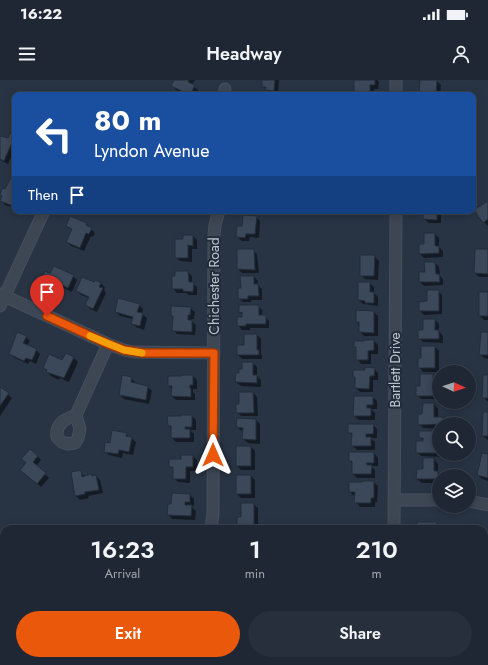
<!DOCTYPE html>
<html lang="en">
<head>
<meta charset="utf-8">
<style>
	:root { --surface:#1e2733; --page:#262f3b; --text:#f1f3f6; --muted:#a1a5ac; --line:#3c444e; --accent:#ea580c }
	body { margin:0; font-family:Jost,sans-serif; background:var(--page); color:var(--text); height:100vh; display:flex; flex-direction:column; font-size:15px; white-space:nowrap }
	* { box-sizing:border-box; margin:0 }
	p { font-size:13px; color:var(--muted) }
	.icon { flex:none; width:22px; height:22px; fill:none; stroke:currentColor; stroke-width:2; stroke-linecap:round; stroke-linejoin:round }
	.map { position:relative; flex:1; overflow:hidden }
	.side { position:absolute; left:0px; top:445px; width:488px; height:140px; display:flex; flex-direction:column; background:var(--surface); border-radius:12px 12px 0 0; box-shadow:0 2px 10px #0003,0 0 0 1px var(--line) }
	.side>* { flex:none }
	.banner { position:absolute; left:12px; top:12px; width:464px; height:122px; border-radius:8px; box-shadow:0 2px 10px #0003,0 0 0 1px var(--line); background:#1a4fa0; color:#fff; overflow:hidden }
	.needle { width:26px; rotate:93deg }
	.fabs { position:absolute; left:432px; top:285px; display:grid; gap:8px }
	.fabs a { display:grid; place-items:center; width:44px; height:44px; border-radius:50%; background:var(--surface); box-shadow:0 2px 10px #0003,0 0 0 1px var(--line); font-size:20px }
	.pin { position:absolute; display:grid; place-items:center; width:34px; height:34px; color:#fff; margin:-41px -17px; border-radius:50% 50% 50% 0; rotate:-45deg; box-shadow:0 0 4px #0007 }
	.pin .icon { rotate:45deg }
	.me { position:absolute; width:44px; margin:-22px; rotate:0deg; stroke-linejoin:round; filter:drop-shadow(0 0 3px #0008) }
	.turn { display:flex; align-items:center; gap:14px; height:84px; padding:0 16px; font-size:18px }
	.turn .icon { width:52px; height:52px; stroke-width:2.5 }
	.turn b { display:block; font-size:28px; line-height:34px }
	.then { display:flex; align-items:center; height:38px; padding:0 16px; background:#0003; gap:8px; font-size:15px }
	.eta { display:flex; justify-content:space-evenly; align-items:center; height:68px; text-align:center }
	.eta b { font-size:24px; font-weight:600; line-height:28px }
	.cta { display:flex; gap:8px; margin-top:auto; padding:8px 16px }
	.cta a { flex:1; height:46px; border-radius:24px; background:var(--accent); color:#fff; font-size:16px; font-weight:600; line-height:46px; text-align:center }
	.cta a+a { background:var(--page); color:var(--text) }
	.status { display:flex; justify-content:space-between; align-items:center; height:28px; padding:0 20px; background:var(--surface); direction:ltr }
	.status svg { height:11px; fill:currentColor }
	header { display:flex; justify-content:space-between; align-items:center; height:52px; padding:0 16px; background:var(--surface); font-size:18px; font-weight:600 }
	.map>svg:first-child { display:block }
	.shadow { fill:#0007 }
	.building { fill:#3b4859; stroke:#232d3b }
	.lines { fill:none; stroke-linecap:round; stroke-linejoin:round }
	.minor-casing { stroke:#464f5d; stroke-width:13 }
	.minor { stroke:#3d4653; stroke-width:11 }
	.route-casing { stroke:#983908; stroke-width:10 }
	.route { stroke:#ea580c; stroke-width:7 }
	.slow { stroke:#f59e0b; stroke-width:7 }
	.labels { text-anchor:middle; stroke-width:4; stroke-linejoin:round; paint-order:stroke }
	.street-label { font-size:14px; fill:#bac2cd; stroke:#212b39 }
</style>
</head>
<body>
<div class="status"><b>16:22</b><svg viewBox="0 0 49 12"><path d="M0 12V9h3v3zM5 12V6h3v6zM10 12V3h3v9zM15 12V0h3v12zM26 1h20v11H26zM47 4h2v5h-2z"/></svg></div>
<header><svg class="icon" aria-label="menu" viewBox="0 0 24 24"><path d="M4 6h16M4 12h16M4 18h16"/></svg>Headway<svg class="icon" aria-label="person" viewBox="0 0 24 24"><circle cx="12" cy="8" r="4"/><path d="M4 21q1-7 8-7t8 7"/></svg></header>
<div class="map">
<svg width="488" height="585" viewBox="0 0 488 585">
	<rect width="100%" height="100%" fill="#283444"/>
	<!-- shadow -->
	<path class="shadow" d="M175 0H195L192 5 198 10 196 15H187L176 10 172 5Z
		M263 0H279L278 14H271L263 6Z
		M355 0H377L379 2 378 9H374V15H356L355 14Z
		M421 0H436L441 5 440 15H420Z
		M15 56V68L8 84 0 80V58L8 60Z
		M15 103V128L5 125 1 120 6 110Z
		M488 122V146L484 142Z
		M93 131H103L101 135Z
		M187 131H200V132H187Z
		M321 131H333V133L323 132Z
		M423 131H441V143H429L424 139Z
		M256 137 260 141 259 158 250 157 249 161H242L237 157 243 147Z
		M86 144 95 153 93 157 91 156 84 171 71 166 67 162 72 150 67 146Z
		M435 154 439 158V167L443 171V177L424 178 420 174Z
		M193 156 197 160V169H192V182L180 181 176 177 184 160Z
		M253 170 257 174 259 193H242L238 189Z
		M488 170V197H479L475 193Z
		M374 176 379 181 378 200 365 199 361 195Z
		M425 183H435L439 187 440 196 443 199V205L424 206 420 202 426 193Z
		M176 192H188L192 196V203L197 207V215H189L186 213H177L173 209Z
		M51 194 73 196 77 200 72 212 55 204 52 211 44 207 40 203Z
		M254 197 258 201V205L262 209V220H251V222H243L239 218 242 209Z
		M94 203H101L105 208 104 210 106 213 97 232 90 229 86 225 89 218 81 215 77 211Z
		M359 203H370L374 207V213L378 217V226L363 224 359 220Z
		M438 211 442 215V234L424 235 420 231Z
		M488 213V240H484L480 236Z
		M139 225 143 229 142 234 147 238 144 250 136 247 132 243 133 239 120 236 116 232Z
		M258 226 262 230V236H265L269 241V248H250V250H242L238 245 243 236 240 232Z
		M190 228 195 232 194 239H192V241L196 245 195 255 177 254 173 250 174 237 172 235Z
		M374 232 378 236V256H364L360 252V245L357 242Z
		M435 240 439 244V251L443 256V263L423 262 419 258Z
		M488 253V279L484 278 480 274Z
		M245 255H257L261 259V274L262 275V279H242L238 275 245 266Z
		M26 257 30 261 27 266 36 270 40 274 36 284 30 281 28 284 15 278 10 274Z
		M374 261 378 265V274H371V284H361L357 279V269L355 267V262Z
		M435 267 439 271V292H423L419 287 422 279Z
		M73 277 78 282 69 302 60 298 59 300 51 296 44 288Z
		M253 283 257 287V296L261 300V307L241 306 236 302 242 290Z
		M374 289 378 293V300H373V312H360L356 308V299L354 296Z
		M432 295 437 299 436 319H421L417 315 421 307Z
		M193 296 197 300V309H193V312L195 314V320H176L172 316V309L169 306Z
		M488 296V322L484 318Z
		M131 298 135 302V304L147 307 152 311 149 324 124 319 120 315Z
		M0 308 12 318 0 336Z
		M253 313 257 317 258 336H241L237 332Z
		M373 317 377 321V329H371L375 333V340H359L354 336Z
		M434 324 438 329V338H443L447 342V344H439V349L423 348 419 344 423 336Z
		M488 333V360L483 356Z
		M192 336 196 340V350H190L194 354V362H176L172 358V349L169 346 168 337Z
		M238 339 256 340 260 344V364L248 363 243 359 244 351H242L237 347Z
		M373 345 377 349V358H370L375 362V370H357L352 365 353 356 349 352Z
		M437 352 439 354V374H441V377L421 376 417 372 425 362 420 357Z
		M126 354 136 362 133 375 123 373 122 378 109 375 105 371 111 364Z
		M251 367 255 371V390H241L237 386Z
		M374 373 378 378V386H371L375 390V398H357L353 394V384L350 381Z
		M488 375V401L482 399 478 395Z
		M37 376 41 380 36 386 49 398 41 407 22 389Z
		M193 376 197 380V391H190V403L178 402 174 398V390L170 386Z
		M434 379 438 384V393L441 396H439V403H422L417 399 424 390Z
		M80 392 85 397 96 396 100 400 103 413 88 416 89 418 80 420 76 416Z
		M251 396 255 400V418H241L237 414Z
		M373 402 378 406 377 422H375V427H360L356 422V416H354L350 412Z
		M190 415 194 419V426H191L196 431 195 440 172 439 168 434 172 425Z
		M253 424 258 428V448L242 449 238 444Z
		M436 443 440 449H418Z
		M0 460H4V478H0Z
		M484 504H488V531H484Z
		M0 520 4 522V540H0Z
		M0 577 4 578V581H14L16 585H0Z
		M23 581H44L46 585H23Z
		M50 581H69L72 585H49Z
		M81 581H96L94 583 96 585H81Z
		M147 581H169L168 585H149L146 583Z
		M297 581H309L310 585H299Z"/>
	<!-- building -->
	<path class="building" d="M174 0H189L188 2 195 5 190 15 171 6Z
		M262 0H275L274 11 265 10 266 7H262Z
		M354 0H375V5H370V15L354 14Z
		M420 0H437L436 15H419Z
		M10 53 15 55V66L11 65 4 81 0 79V56L8 58Z
		M10 99 15 102V122L13 126 0 121 2 116 0 115 2 108 5 109Z
		M488 121V139L483 143 474 130Z
		M423 131H437V140L423 139Z
		M243 135 257 136 255 154H246L245 158 236 157 237 146H242Z
		M70 136 87 143 86 145 92 148 89 154 86 153 80 168 66 162 72 149 66 146Z
		M424 153H435V166H439V173L419 174V164H424Z
		M183 155H193V166L188 165V178H175V159H183Z
		M237 169H254L255 190 237 189Z
		M475 169H488V194L474 193Z
		M360 175H375L374 196H360Z
		M424 182H435L436 194H439L440 202H419V192H425Z
		M54 186 74 195 68 208 51 200 48 207 39 203 45 191 50 193Z
		M175 191H188L189 202H194L193 212 183 211V209H172V196H175Z
		M240 196H254V204H258L259 216H248V219H238V208H241Z
		M82 197 94 202 95 200 101 203 99 207 103 208 93 229 85 225 89 217 76 211Z
		M358 202H370V212H374V223H365V221L358 220Z
		M427 210H439V231H419V222L427 221Z
		M479 212H488V236H479Z
		M118 218 140 224 137 232 143 233 140 246 131 244 133 237 115 232Z
		M239 225H259V235H266V244H246V246H237V237H242V232L239 233Z
		M171 226 191 227 190 235H188V240H192V252L172 251 173 236H171Z
		M356 230 374 231V253L359 252V242H356Z
		M423 239H435V250H439V259H418V250H423Z
		M17 252 27 256 23 263 37 269 32 280 26 278 24 281 9 274Z
		M481 252H488V275H479Z
		M244 254H257V270H259V275H237V265H244Z
		M364 260H374V270L368 271V280H356V267H354V261H364Z
		M421 266H435V288H418V278H421Z
		M66 273 74 277 64 298 46 292 47 290 43 288 49 274 62 280Z
		M242 282H253V295H257V303L235 302 236 293H239V289H242Z
		M365 287 375 288 374 296H370L369 309 355 308V297H353V290H365Z
		M420 294H433V316H416V306H420Z
		M122 295 132 297 131 302 148 306 146 320 119 315Z
		M182 295H193V305H190V308L191 309V317L171 316 172 306H168V296H182Z
		M483 295H488V318H482Z
		M0 307 9 313 0 326Z
		M239 312H253L254 333H236V324H239Z
		M354 316H373V325H367V328H371V336H353Z
		M423 323H434V337H443V344L418 345V334H422Z
		M483 332H488V356H482Z
		M181 335H192V347H185V349H190V358H171V346H168L167 336H181Z
		M237 338 256 339V360L242 359 243 348 236 347Z
		M348 344H374L373 354H366V357H371V366H351L352 353H348Z
		M112 350 127 353 126 356 132 357 129 372 119 370 118 374 104 372 105 362 110 363Z
		M419 351H438L437 373H416V361H423V358H419Z
		M236 366H251V386H236Z
		M30 369 38 376 33 382 46 393 37 404 20 390 26 383 21 379Z
		M349 372H374V383H366L367 385H372L371 394H352V381H349Z
		M482 373 488 374V398L477 395Z
		M181 375H193V387H186V399H173V387H169V379H181Z
		M423 378H434V391H438V399H416L417 389H423Z
		M81 390 82 397 91 394 92 396 96 395 99 410 85 412V414L75 416 71 392Z
		M236 395H251V414H236Z
		M363 401H374V418H371V423H354L355 412H349V402H363Z
		M172 413 190 414V422H185V425H192L191 436 167 435 168 424H171Z
		M241 423H254V445H237V437H241Z
		M417 442H437V449H417Z
		M365 446H375L374 449H353H365Z
		M4 459V474H0V460Z
		M488 459V482L484 480V463L486 460 487 461Z
		M484 503H488V528L484 527Z
		M0 519H3L4 522V537H0Z
		M0 576 4 577V581H12V585H0Z
		M22 581H42V585H22Z
		M49 581H68V585H48Z
		M81 581H93L90 585H79Z
		M146 581H165L164 585H154L145 583Z
		M408 581H418L417 584 427 585H408Z"/>
	<g class="lines">
		<!-- minor casing -->
		<g class="minor-casing">
			<path id="minor" d="M224 15 225 9
				M396 15V0
				M0 214 108 264 124 270 134 272 214 273
				M0 226 44 131
				M76 335C65 339 55 344 57 357L62 362 68 364 75 363 78 358 80 349 76 335 108 264
				M394 420H439
				M469 421 488 425
				M211 449 213 434 214 155 215 145 219 131
				M394 449 396 131
				M0 496 4 497
				M378 581 380 585
				M118 585 121 581
				M351 585 358 581"/>
		</g>
		<!-- minor -->
		<use href="#minor" class="minor"/>
	</g>
	<g class="lines">
		<!-- route casing -->
		<g class="route-casing">
			<path id="route" d="M47 236 108 264 124 270 144 273H214L213 375"/>
		</g>
		<!-- route -->
		<use href="#route" class="route"/>
		<!-- slow -->
		<path class="slow" d="M90 256 124 270 142 273"/>
	</g>
	<g class="labels">
		<!-- street labels -->
		<g class="street-label">
			<text transform="translate(214 206) rotate(-90)" y="5">Chichester Road</text>
			<text transform="translate(395 290) rotate(-90)" y="5">Bartlett Drive</text>
		</g>
	</g>
</svg>
<div class="fabs">
<a><svg class="needle" viewBox="-14 -14 28 28"><path d="M0-13l5 13h-10z" fill="#e53935"/><path d="M0 13l5-13h-10z" fill="#a1a5ac"/></svg></a>
<a><svg class="icon" aria-label="search" viewBox="0 0 24 24"><circle cx="10" cy="10" r="6"/><path d="M15 15l6 6"/></svg></a>
<a><svg class="icon" aria-label="layers" viewBox="0 0 24 24"><path d="M12 4l9 5-9 5-9-5zM3 14l9 5 9-5"/></svg></a>
</div>
<div class="pin" style="left:47px;top:236px;background:#d93025"><svg class="icon" aria-label="arrive" viewBox="0 0 24 24"><path d="M6 21V4h12l-3 4 3 4H6"/></svg></div>
<svg class="me" style="left:213px;top:375px" viewBox="-20 -20 40 40"><path d="M0-17L14 15 0 8-14 15z" fill="#ea580c" stroke="#fff" stroke-width="4"/></svg>
<div class="banner">
<div class="turn"><svg class="icon" aria-label="left" viewBox="0 0 24 24"><path d="M17 20v-9H6M10 6l-5 5 5 5"/></svg><div><b>80 m</b>Lyndon Avenue</div></div>
<div class="then">Then<svg class="icon" aria-label="arrive" viewBox="0 0 24 24"><path d="M6 21V4h12l-3 4 3 4H6"/></svg></div>
</div>
<section class="side">
<div class="eta">
<div><b>16:23</b><p>Arrival</p></div>
<div><b>1</b><p>min</p></div>
<div><b>210</b><p>m</p></div>
</div>
<div class="cta"><a>Exit</a><a>Share</a></div>
</section>
</div>
</body>
</html>
